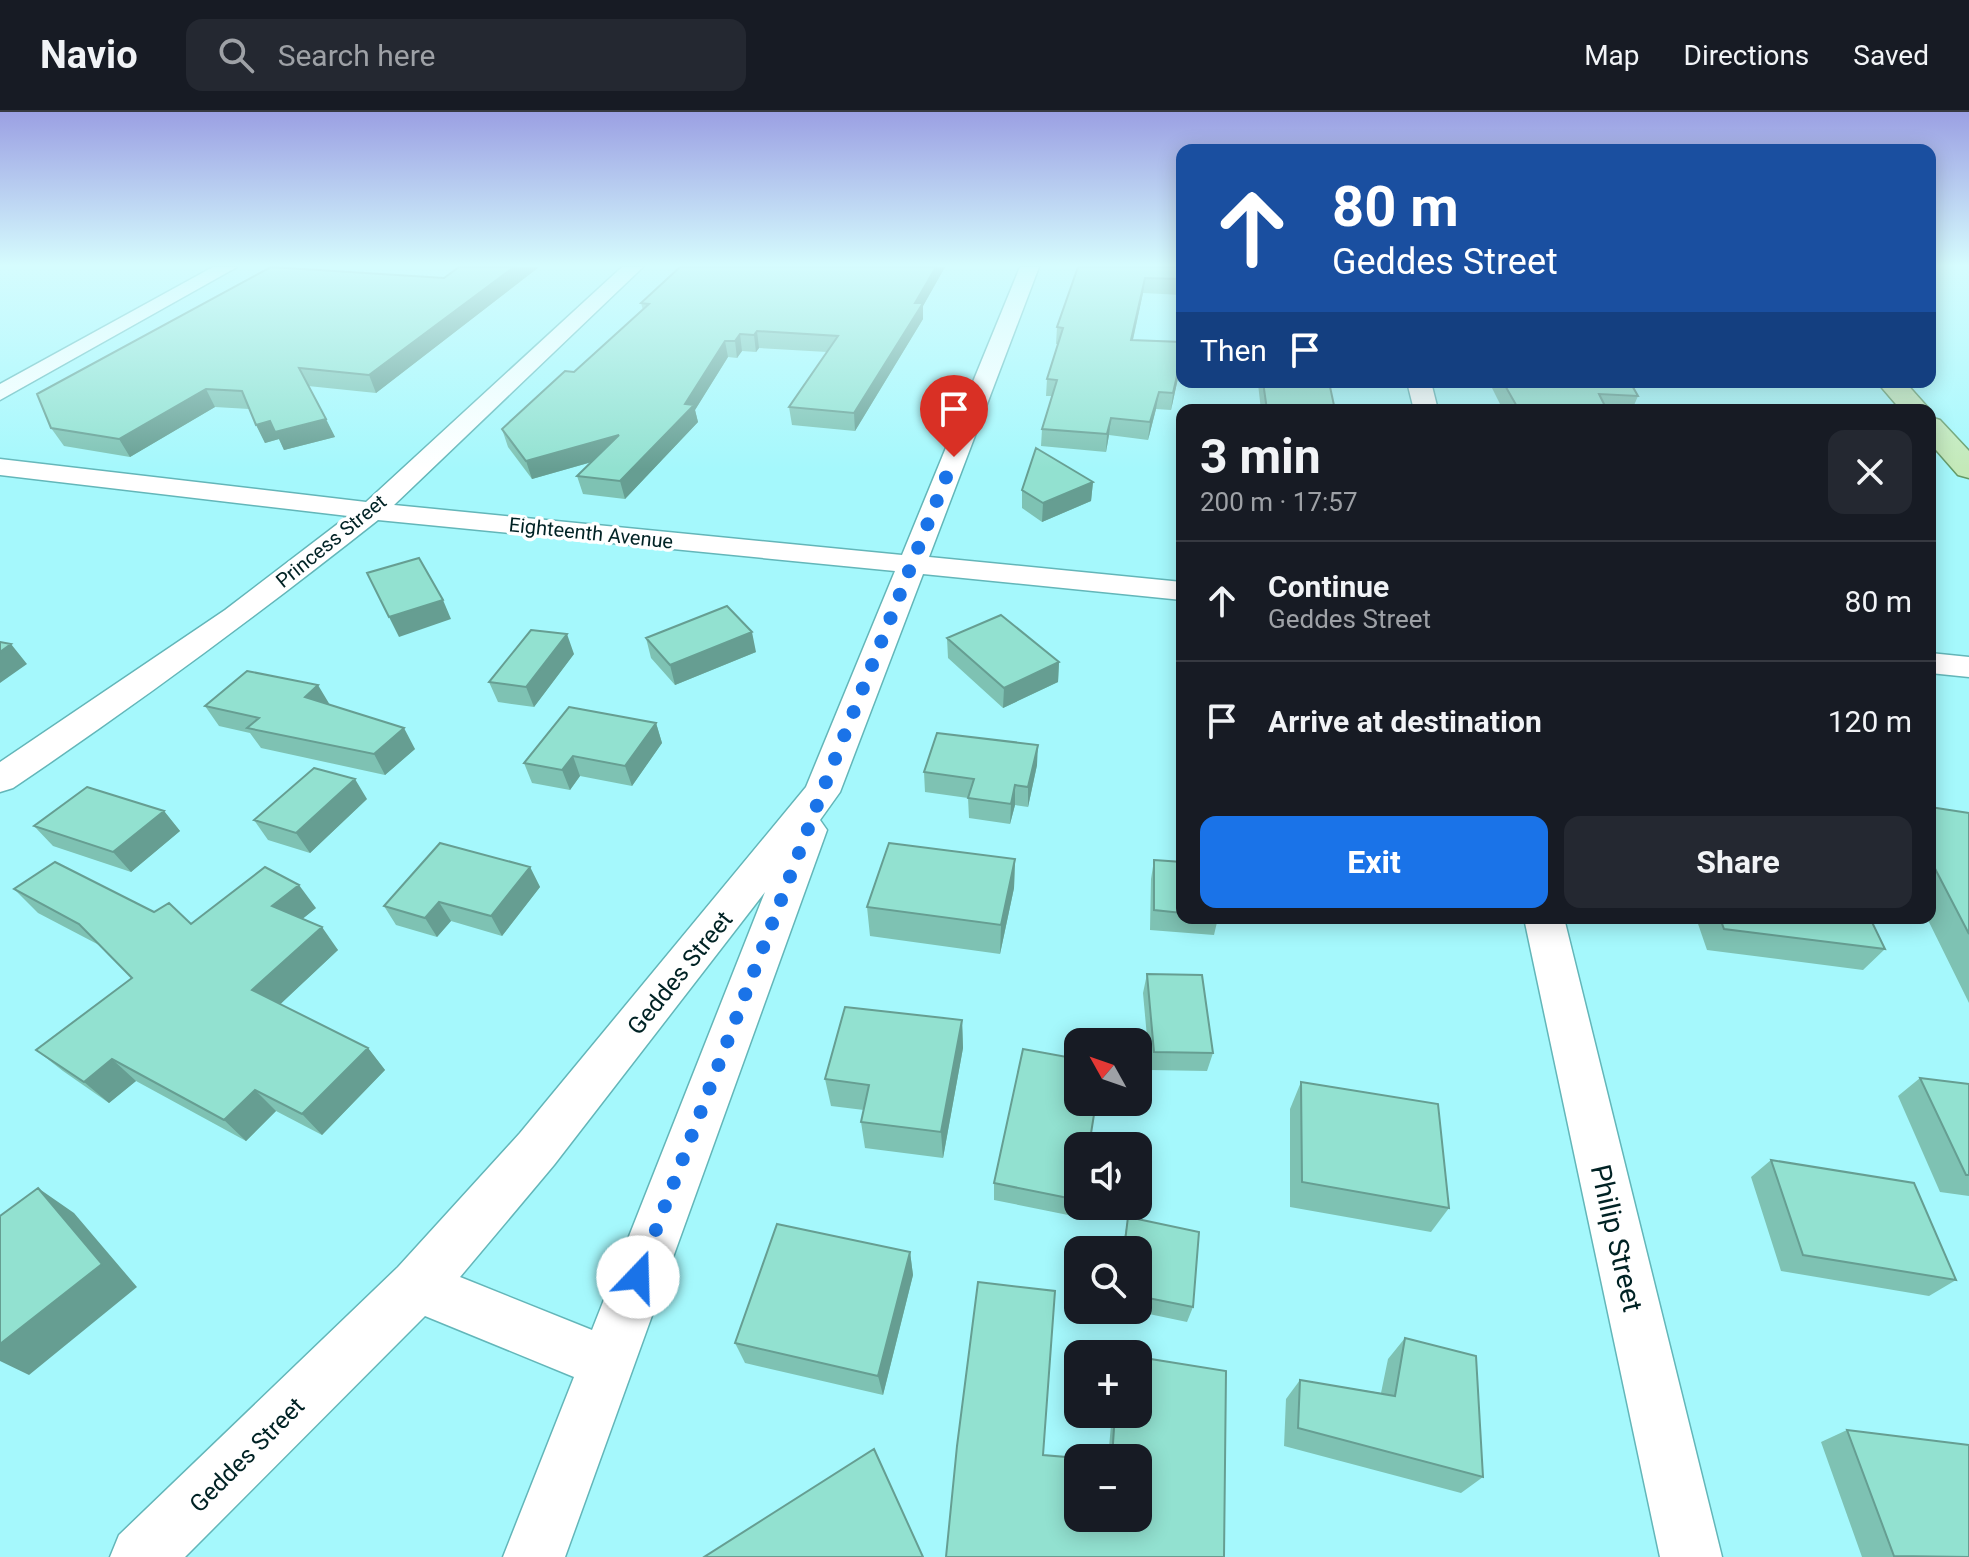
<!DOCTYPE html>
<html lang="en">
<head>
<meta charset="utf-8">
<style>
	:root { --surface:#171b24; --page:#242831; --text:#f1f3f6; --muted:#9ea1a6; --line:#363941; --accent:#1a73e8 }
	body { margin:0; font-family:Roboto,sans-serif; background:var(--page); color:var(--text); height:100vh; display:flex; flex-direction:column; font-size:30px; white-space:nowrap }
	* { box-sizing:border-box; margin:0 }
	p { font-size:26px; color:var(--muted) }
	.icon { flex:none; width:44px; height:44px; fill:none; stroke:currentColor; stroke-width:2; stroke-linecap:round; stroke-linejoin:round }
	.map { position:relative; flex:1; overflow:hidden }
	.details { position:absolute; left:1176px; top:292px; width:760px; height:520px; display:flex; flex-direction:column; background:var(--surface); border-radius:16px; box-shadow:0 4px 20px #0003 }
	.details>* { flex:none }
	.top-card { position:absolute; left:1176px; top:32px; width:760px; height:244px; border-radius:16px; box-shadow:0 4px 20px #0003; background:#1a4fa0; color:#fff; overflow:hidden }
	.needle { width:52px; rotate:310deg }
	.buttons { position:absolute; left:1064px; top:916px; display:grid; gap:16px }
	.buttons a { display:grid; place-items:center; width:88px; height:88px; border-radius:16px; background:var(--surface); box-shadow:0 4px 20px #0003; font-size:40px }
	.pin { position:absolute; display:grid; place-items:center; width:68px; height:68px; color:#fff; margin:-82px -34px; border-radius:50% 50% 50% 0; rotate:-45deg; box-shadow:0 0 8px #0007 }
	.pin .icon { rotate:45deg }
	.me { position:absolute; width:88px; margin:-44px; rotate:21deg; stroke-linejoin:round; filter:drop-shadow(0 0 6px #0008) }
	.turn { display:flex; align-items:center; gap:28px; height:168px; padding:0 24px; font-size:36px }
	.turn .icon { width:104px; height:104px; stroke-width:2.5 }
	.turn b { display:block; font-size:56px; line-height:68px }
	.then { display:flex; align-items:center; height:76px; padding:0 24px; background:#0003; gap:16px; font-size:30px }
	.round { display:grid; place-items:center; flex:none; width:84px; height:84px; border-radius:16px; background:var(--page) }
	.headline { display:flex; align-items:center; justify-content:space-between; height:136px; padding:0 24px }
	h1 { font-size:48px; font-weight:700; line-height:60px }
	.cta { display:flex; gap:16px; margin-top:auto; padding:16px 24px }
	.cta a { flex:1; height:92px; border-radius:16px; background:var(--accent); color:#fff; font-size:32px; font-weight:700; line-height:92px; text-align:center }
	.cta a+a { background:var(--page); color:var(--text) }
	ul { padding:0; list-style:none }
	li { display:flex; align-items:center; gap:24px; height:120px; padding:0 24px; border-top:2px solid var(--line) }
	li div { flex:1 }
	li b { display:block; font-size:30px }
	li em { font-style:normal }
	header { display:flex; align-items:center; gap:48px; box-sizing:border-box; height:112px; padding:0 40px; background:var(--surface); border-bottom:2px solid var(--line) }
	header strong { font-size:38px }
	nav { display:flex; gap:44px; margin-inline-start:auto; font-size:28px }
	.search { width:560px; height:72px; background:var(--page); display:flex; align-items:center; gap:20px; box-sizing:border-box; padding:0 28px; border-radius:16px; color:var(--muted); font-size:30px }
	.map>svg:first-child { display:block }
	.lines { fill:none; stroke-linecap:round; stroke-linejoin:round }
	.minor-casing { stroke:#63b6b9; stroke-width:3 }
	.major-casing { stroke:#659a67; stroke-width:3 }
	.minor { fill:#fff; fill-rule:evenodd }
	.major { fill:#c4e9b9; fill-rule:evenodd }
	.wall { fill:#7ec2b3 }
	.shaded-wall { fill:#669e92 }
	.building { fill:#92e1d0; stroke:#669e92; stroke-width:2 }
	.route { stroke:#1a73e8; stroke-width:14; stroke-dasharray:0 25.2 }
	.labels { text-anchor:middle; stroke-width:7; stroke-linejoin:round; paint-order:stroke }
	.far-street-label { font-size:20px; fill:#002224; stroke:#fff }
	.street-label { font-size:24px; fill:#002224; stroke:#fff }
	.near-street-label { font-size:28px; fill:#002224; stroke:#fff }
</style>
</head>
<body>
<header>
<strong>Navio</strong>
<div class="search"><svg class="icon" aria-label="search" viewBox="0 0 24 24"><circle cx="10" cy="10" r="6"/><path d="M15 15l6 6"/></svg>Search here</div>
<nav><a>Map</a><a>Directions</a><a>Saved</a></nav>
</header>
<div class="map">
<svg width="1969" height="1445" viewBox="0 0 1969 1445">
	<rect width="100%" height="100%" fill="#a5f8fc"/>
	<g class="lines">
		<!-- minor casing -->
		<g class="minor-casing">
			<path id="minor" d="M213 155H237L0 288V272Z
				M622 155H643L394 393 902 443 1020 155H1039L929 445 1182 470V488L923 462 840 680 820 708 827 718 565 1445H503L574 1265 425 1204 185 1445H110L119 1423 398 1155 520 1021 806 675 895 459 378 408C259 502 139 591 13 676L0 680V650L225 498 348 404 0 363V347L366 390ZM765 780 592 1218 460 1165 554 1053Z
				M1407 270H1431L1438 298H1414Z
				M1930 541 1969 545V565L1930 561Z
				M1524 806H1564L1722 1445H1660Z"/>
		</g>
		<!-- major casing -->
		<g class="major-casing">
			<path id="major" d="M1877 270H1905L1930 298H1901Z
				M1930 305 1940 308 1969 339V366L1958 363 1930 331Z"/>
		</g>
		<!-- minor -->
		<use href="#minor" class="minor"/>
		<!-- major -->
		<use href="#major" class="major"/>
	</g>
	<!-- wall -->
	<path class="wall" d="M459 155H539L376 281 308 274 335 325 284 338 279 327 265 331 249 297 215 295 130 345 64 334 51 316 444 166Z
		M680 155H945L923 194V207L855 319 792 313 789 295 827 240 759 236 756 240 742 239 737 246 728 245 695 298 698 310 625 387 583 382 577 364 592 350 532 367 508 335 502 317 574 260 643 198 641 191Z
		M1078 155H1182V183L1143 181 1133 228 1182 230V248L1171 298 1156 297 1148 328 1109 323 1106 340 1041 334 1042 317 1052 284H1046L1047 267 1058 232H1056L1057 215Z
		M1240 270H1329L1335 298H1261L1258 272Z
		M1489 270H1630L1638 284 1632 298H1503Z
		M1093 370 1091 389 1042 410 1022 396V378Z
		M646 526 756 540 675 573 651 546Z
		M947 526 1059 550 1058 570 1003 596 948 546Z
		M574 542 534 595 498 590 489 570Z
		M1182 578V660H1176L1180 589Z
		M330 593 415 637 385 663 261 636 250 621 219 614 205 594Z
		M656 611 662 631 632 674 580 664 570 678 532 671 524 651Z
		M1037 653 1028 695 1015 693 1010 712 969 706 968 686 925 680 924 660Z
		M367 687 310 741 268 728 254 708Z
		M1930 695 1969 701V891L1927 806H1930Z
		M164 699 180 719 131 760 53 734 34 714Z
		M1015 747 1014 776 1000 842 870 824 867 795Z
		M1154 748 1182 750V806H1218L1214 823 1150 818 1151 767Z
		M530 755 540 775 502 824 451 809 437 825 396 813 384 794Z
		M14 777 154 800 191 812 316 796 302 807 338 838 280 892 368 936 385 958 322 1023 276 999 246 1029 136 969 109 991 63 959 36 938 132 866 101 834 38 801Z
		M1696 806H1870L1885 837 1863 858 1707 838Z
		M1147 862 1213 941 1207 959 1150 958 1143 881Z
		M962 908 963 936 943 1046 865 1036 861 1010 864 998 831 994 825 967Z
		M1920 966 1969 972V1084L1940 1080 1898 984Z
		M1301 970 1449 1096 1431 1120 1290 1095V997Z
		M1078 1034V1094H1080L1078 1105 994 1088V1071Z
		M1771 1048 1956 1168 1929 1184 1781 1159 1751 1065Z
		M1128 1105 1193 1195 1187 1210 1130 1198H1138V1138H1122Z
		M910 1140 913 1163 883 1283 745 1251 735 1231Z
		M978 1170 1055 1179 1043 1343 1078 1346V1406H1138V1346H1108L1112 1302H1138V1245L1226 1259 1224 1445H946L957 1334Z
		M1405 1226 1483 1365 1461 1381 1284 1334 1286 1287 1300 1268 1381 1281 1388 1247Z
		M1847 1318 1969 1445H1862L1821 1330Z"/>
	<!-- shaded-wall -->
	<path class="shaded-wall" d="M514 155H539L376 281 369 263Z
		M936 155H945L923 194V207L855 319 854 301Z
		M1145 166 1143 181 1129 245 1131 228Z
		M757 219 759 236 756 240 754 223Z
		M740 222 742 239 737 246 735 229Z
		M725 229 728 245 695 298 698 310 625 387 620 369 685 292Z
		M1182 242V248L1171 298 1173 281Z
		M206 277 215 295 130 345 119 327Z
		M1159 280 1156 297 1148 328 1150 310Z
		M1111 306 1109 323 1106 340 1107 322Z
		M326 307 335 325 284 338 279 327 265 331 256 313 270 309Z
		M619 323 623 341 532 367 526 349Z
		M1093 370 1091 389 1042 410 1043 391Z
		M443 488 451 507 399 525 389 505Z
		M752 520 756 540 675 573 670 553Z
		M567 522 574 542 534 595 526 575Z
		M11 532 27 552 0 571V540Z
		M1059 550 1058 570 1003 596 1004 576Z
		M318 573 330 593 305 585Z
		M656 611 662 631 632 674 625 654Z
		M404 616 415 637 385 663 374 642Z
		M1038 633 1037 653 1028 695V675Z
		M573 644 580 664 570 678 562 658Z
		M355 667 367 687 310 741 296 721Z
		M1015 673V693L1010 712 1011 692Z
		M164 699 180 719 131 760 113 740Z
		M1015 747 1014 776 1000 842 1001 813Z
		M530 755 540 775 502 824 491 804Z
		M299 773 316 796 290 817 272 794Z
		M439 790 451 809 437 825 425 806Z
		M322 815 338 838 271 901 252 878Z
		M962 908 963 936 943 1046 941 1020Z
		M368 936 385 958 322 1023 302 1002Z
		M112 947 136 969 109 991 84 970Z
		M255 978 276 999 246 1029 224 1008Z
		M38 1076 74 1101 137 1175 29 1263 0 1249V1232Z
		M910 1140 913 1163 883 1283 878 1264Z"/>
	<!-- building -->
	<path class="building" d="M271 155 444 166 459 155H514L369 263 299 256 326 307 275 320 270 309 256 313 242 279 206 277 119 327 51 316 37 282Z
		M680 155H936L915 191H923L854 301 789 295 838 224 757 219 754 223 740 222 735 229H725L685 292 694 293 620 369 577 364 619 323 526 349 502 317 565 259 574 260 649 192 641 191Z
		M1078 155H1182V167L1145 166 1131 228 1182 230V242L1173 281 1159 280 1150 310 1111 306 1107 322 1042 317 1057 268 1047 267 1063 216 1057 215Z
		M1263 270H1329L1335 298H1267Z
		M1503 270H1630L1638 284 1599 282 1607 298H1519Z
		M1036 336 1093 370 1043 391 1022 378Z
		M419 446 443 488 389 505 367 461Z
		M727 494 752 520 670 553 646 526Z
		M1001 503 1059 550 1004 576 947 526Z
		M531 518 567 522 526 575 489 570Z
		M0 530 11 532 0 540Z
		M247 559 318 573 305 585 404 616 374 642 247 616 259 606 205 594Z
		M569 595 656 611 625 654 573 644 562 658 524 651Z
		M1182 600V640H1180Z
		M937 621 1038 633 1028 675 1015 673 1011 692 968 686 974 667 924 660Z
		M314 656 355 667 296 721 254 708Z
		M87 675 164 699 113 740 34 714Z
		M1930 695 1969 701V822L1930 747Z
		M440 731 530 755 491 804 439 790 425 806 384 794Z
		M889 731 1015 747 1001 813 867 795Z
		M1154 748 1182 750V801L1154 798Z
		M55 750 154 800 169 791 191 812 265 755 299 773 272 794 322 815 252 878 368 936 302 1002 255 978 224 1008 112 947 84 970 36 938 132 866 79 812 14 777Z
		M1720 806H1870L1885 837 1724 817Z
		M1147 862 1202 863 1213 941 1154 940Z
		M845 895 962 908 941 1020 861 1010 869 973 825 967Z
		M1023 937 1078 947V990H1096L1089 1034H1078V1088L994 1071Z
		M1920 966 1969 972V1063H1966Z
		M1301 970 1438 992 1449 1096 1302 1070Z
		M1771 1048 1914 1071 1956 1168 1803 1143Z
		M38 1076 102 1152 0 1232V1104Z
		M1128 1105 1199 1120 1193 1195 1138 1184V1138H1124Z
		M777 1112 910 1140 878 1264 735 1231Z
		M978 1170 1055 1179 1043 1343 1078 1346V1406H1138V1346H1112L1115 1302H1138V1245L1226 1259 1224 1445H946L957 1334Z
		M1405 1226 1476 1244 1483 1365 1298 1316 1300 1268 1395 1284Z
		M1847 1318 1969 1333V1445L1894 1444Z
		M874 1337 923 1445H704Z"/>
	<!-- sky -->
	<linearGradient id="sky" x2="0" y2="1"><stop stop-color="#9ba0e3"/><stop offset="0.43" stop-color="#d6fcfe"/><stop offset="1" stop-color="#d6fcfe" stop-opacity="0"/></linearGradient>
	<rect width="1969" height="357" fill="url(#sky)"/>
	<g class="lines">
		<!-- route -->
		<path class="route" d="M638 1165 822 680 954 345"/>
	</g>
	<g class="labels">
		<!-- far-street labels -->
		<g class="far-street-label">
			<text transform="translate(591 421) rotate(6)" y="7">Eighteenth Avenue</text>
			<text transform="translate(331 429) rotate(-39)" y="7">Princess Street</text>
		</g>
		<!-- street labels -->
		<g class="street-label">
			<text transform="translate(680 861) rotate(-51)" y="8">Geddes Street</text>
			<text transform="translate(247 1343) rotate(-45)" y="8">Geddes Street</text>
		</g>
		<!-- near-street labels -->
		<g class="near-street-label">
			<text transform="translate(1617 1126) rotate(77)" y="10">Philip Street</text>
		</g>
	</g>
</svg>
<div class="buttons">
<a><svg class="needle" viewBox="-14 -14 28 28"><path d="M0-13l5 13h-10z" fill="#e53935"/><path d="M0 13l5-13h-10z" fill="#9ea1a6"/></svg></a>
<a><svg class="icon" aria-label="sound" viewBox="0 0 24 24"><path d="M4 9h4l5-4v14l-5-4H4zM17 9q2 3 0 6"/></svg></a>
<a><svg class="icon" aria-label="search" viewBox="0 0 24 24"><circle cx="10" cy="10" r="6"/><path d="M15 15l6 6"/></svg></a>
<a>+</a>
<a>−</a>
</div>
<div class="pin" style="left:954px;top:345px;background:#d93025"><svg class="icon" aria-label="arrive" viewBox="0 0 24 24"><path d="M6 21V4h12l-3 4 3 4H6"/></svg></div>
<svg class="me" style="left:638px;top:1165px" viewBox="-20 -20 40 40"><circle r="19" fill="#fff"/><path d="M0-13L10 11 0 6-10 11z" fill="#1a73e8"/></svg>
<div class="top-card">
<div class="turn"><svg class="icon" aria-label="ahead" viewBox="0 0 24 24"><path d="M12 20V5M6 11l6-6 6 6"/></svg><div><b>80 m</b>Geddes Street</div></div>
<div class="then">Then<svg class="icon" aria-label="arrive" viewBox="0 0 24 24"><path d="M6 21V4h12l-3 4 3 4H6"/></svg></div>
</div>
<section class="details">
<div class="headline"><div><h1>3 min</h1><p>200 m · 17:57</p></div><a class="round"><svg class="icon" aria-label="close" viewBox="0 0 24 24"><path d="M6 6l12 12M18 6L6 18"/></svg></a></div>
<ul>
<li><svg class="icon" aria-label="ahead" viewBox="0 0 24 24"><path d="M12 20V5M6 11l6-6 6 6"/></svg><div><b>Continue</b><p>Geddes Street</p></div><em>80 m</em></li>
<li><svg class="icon" aria-label="arrive" viewBox="0 0 24 24"><path d="M6 21V4h12l-3 4 3 4H6"/></svg><div><b>Arrive at destination</b></div><em>120 m</em></li>
</ul>
<div class="cta"><a>Exit</a><a>Share</a></div>
</section>
</div>
</body>
</html>
